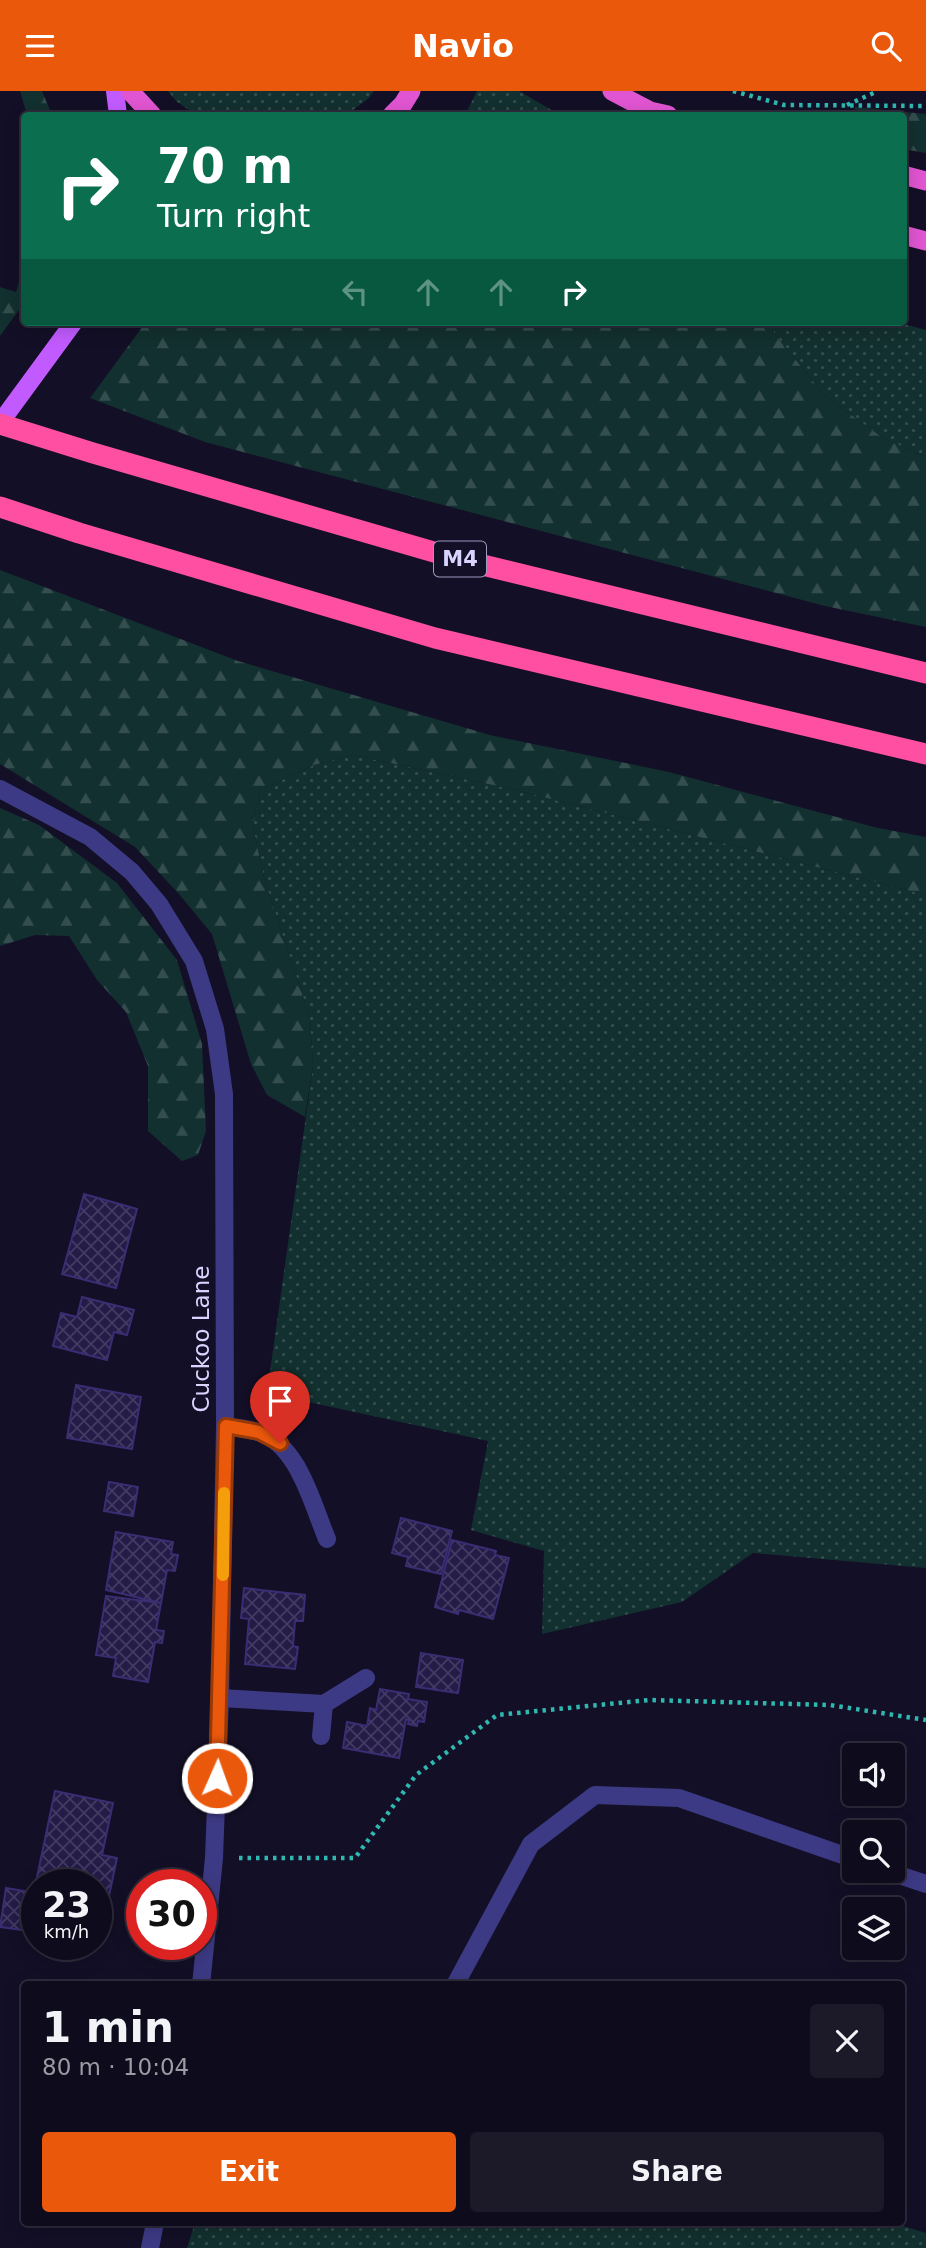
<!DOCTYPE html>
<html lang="en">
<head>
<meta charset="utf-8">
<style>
	:root { --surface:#0e0b1c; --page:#1c1929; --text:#f1f3f6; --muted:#9b9ba3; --line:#2e2b3b; --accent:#ea580c }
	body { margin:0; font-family:"DejaVu Sans",sans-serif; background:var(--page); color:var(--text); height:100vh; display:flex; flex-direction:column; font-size:26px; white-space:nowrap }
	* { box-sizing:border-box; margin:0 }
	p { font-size:23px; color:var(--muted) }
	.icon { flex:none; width:38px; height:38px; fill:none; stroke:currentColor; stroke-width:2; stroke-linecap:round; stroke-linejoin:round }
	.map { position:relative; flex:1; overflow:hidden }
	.sheet { position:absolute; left:21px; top:1890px; width:884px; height:245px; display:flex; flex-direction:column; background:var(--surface); border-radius:7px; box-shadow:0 4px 18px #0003,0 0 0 2px var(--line) }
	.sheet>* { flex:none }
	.banner { position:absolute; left:21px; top:21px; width:886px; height:214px; border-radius:7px; box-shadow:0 4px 18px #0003,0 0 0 2px var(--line); background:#0b6e4f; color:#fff; overflow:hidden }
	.buttons { position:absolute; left:842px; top:1652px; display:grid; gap:14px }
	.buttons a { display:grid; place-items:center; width:63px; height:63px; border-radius:7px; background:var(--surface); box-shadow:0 4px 18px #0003,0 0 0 2px var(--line); font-size:35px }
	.speed { position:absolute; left:21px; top:1778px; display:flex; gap:14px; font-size:35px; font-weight:700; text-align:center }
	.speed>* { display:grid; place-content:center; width:91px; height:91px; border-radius:50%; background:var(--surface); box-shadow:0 4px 18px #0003,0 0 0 2px var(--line); line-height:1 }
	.speed small { font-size:18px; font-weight:400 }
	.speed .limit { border:10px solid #d22; background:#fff; color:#111 }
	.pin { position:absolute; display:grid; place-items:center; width:60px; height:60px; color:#fff; margin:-72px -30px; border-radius:50% 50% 50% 0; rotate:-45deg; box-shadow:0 0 7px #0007 }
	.pin .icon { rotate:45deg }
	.me { position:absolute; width:77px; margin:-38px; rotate:2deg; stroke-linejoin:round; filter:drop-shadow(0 0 5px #0008) }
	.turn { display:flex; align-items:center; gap:24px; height:147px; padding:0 21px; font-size:32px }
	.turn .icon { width:91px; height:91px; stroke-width:2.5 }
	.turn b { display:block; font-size:49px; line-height:60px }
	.lanes { display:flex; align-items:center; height:66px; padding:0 21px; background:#0003; justify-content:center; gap:35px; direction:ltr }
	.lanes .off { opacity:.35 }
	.round { display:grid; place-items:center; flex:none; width:74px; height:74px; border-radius:7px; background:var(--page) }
	.summary { display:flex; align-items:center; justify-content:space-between; height:119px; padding:0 21px }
	h1 { font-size:42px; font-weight:800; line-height:52px }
	.cta { display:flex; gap:14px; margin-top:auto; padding:14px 21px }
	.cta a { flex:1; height:80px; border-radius:7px; background:var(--accent); color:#fff; font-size:28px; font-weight:800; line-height:80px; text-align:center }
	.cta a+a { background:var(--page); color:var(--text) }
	header { display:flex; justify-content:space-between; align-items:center; height:91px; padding:0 21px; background:var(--accent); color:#fff; font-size:32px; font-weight:800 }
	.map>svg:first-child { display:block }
	.grass { fill:url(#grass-dots) }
	.forest { fill:url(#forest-firs) }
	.building { fill:url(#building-cross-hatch); stroke:#3b2d73; stroke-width:2 }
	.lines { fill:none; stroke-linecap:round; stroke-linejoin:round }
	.path { stroke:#2fb8b0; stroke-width:4.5; stroke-dasharray:3.5 5; stroke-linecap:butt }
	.service { stroke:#3d3a85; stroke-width:18 }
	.minor { stroke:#3d3a85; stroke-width:18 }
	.primary { stroke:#c25bff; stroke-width:18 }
	.trunk { stroke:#e055d1; stroke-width:19 }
	.motorway { stroke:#ff4fa3; stroke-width:21 }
	.route-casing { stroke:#983908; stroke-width:18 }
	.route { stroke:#ea580c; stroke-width:12 }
	.slow { stroke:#f59e0b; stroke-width:12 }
	.labels { text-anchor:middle; stroke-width:7; stroke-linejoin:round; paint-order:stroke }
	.shield { fill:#130f26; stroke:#9e99be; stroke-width:2 }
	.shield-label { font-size:21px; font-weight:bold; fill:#d9d4ff }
	.street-label { font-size:23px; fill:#d9d4ff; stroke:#130f26 }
</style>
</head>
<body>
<header><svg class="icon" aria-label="menu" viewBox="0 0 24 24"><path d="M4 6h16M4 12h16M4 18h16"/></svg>Navio<svg class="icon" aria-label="search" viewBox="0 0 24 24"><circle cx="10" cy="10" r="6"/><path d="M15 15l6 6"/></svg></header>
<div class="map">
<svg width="926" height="2157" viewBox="0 0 926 2157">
	<defs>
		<pattern id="grass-dots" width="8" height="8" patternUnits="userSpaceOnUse" patternTransform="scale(1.75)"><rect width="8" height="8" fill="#12302f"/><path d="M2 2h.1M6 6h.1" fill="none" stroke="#344d4e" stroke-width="1.8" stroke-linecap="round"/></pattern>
		<pattern id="forest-firs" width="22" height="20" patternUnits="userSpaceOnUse" patternTransform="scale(1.75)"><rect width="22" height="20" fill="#12302f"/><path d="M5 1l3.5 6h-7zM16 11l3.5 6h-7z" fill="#344d4e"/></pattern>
		<pattern id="building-cross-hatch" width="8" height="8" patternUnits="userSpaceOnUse" patternTransform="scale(1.75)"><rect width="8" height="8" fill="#241b47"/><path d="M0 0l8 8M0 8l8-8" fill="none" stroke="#433b63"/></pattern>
	</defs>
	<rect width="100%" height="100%" fill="#130f26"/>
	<!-- grass -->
	<path class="grass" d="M168 0H374L368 8 346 24H196L176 10Z
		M477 0H519L560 24H465Z
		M771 231H896L926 239V366L883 347 825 305 774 242Z
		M353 664 516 699 926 804V1477L753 1462 682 1511 542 1543 544 1460 471 1439 488 1350 267 1302 313 975 310 927 265 791 253 736 260 699 314 674Z
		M195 2132H893L926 2142V2157H187Z"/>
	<!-- forest -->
	<path class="forest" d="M20 0H42L52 24H27Z
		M855 16 926 23V62L903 58V24H854Z
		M24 173V212L0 245V196L16 201Z
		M146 231H771L774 242 825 305 883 347 926 366V536L825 515 205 351 90 307Z
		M0 479 238 570 490 644 669 681 878 737 926 746V804L516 699 353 664 314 674 260 699 253 736 265 791 310 927 313 975 305 1026 267 1004 251 973 212 843 179 803 135 756 0 673Z
		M0 717 39 734 117 792 177 869 202 953 206 1040 198 1064 182 1070 148 1040V975L126 921 97 889 69 845 35 844 0 855Z"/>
	<!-- building -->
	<path class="building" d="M84 1103 137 1118 116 1197 62 1183Z
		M82 1206 134 1219 127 1244 114 1241 107 1269 53 1255 61 1222 77 1226Z
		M76 1294 141 1306 132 1358 67 1347Z
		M109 1391 138 1396 133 1425 104 1420Z
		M401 1427 452 1440 441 1483 406 1475 408 1466 392 1462Z
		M116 1441 173 1451 171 1463 178 1464 175 1480 167 1479 161 1512 106 1499Z
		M452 1449 496 1460 495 1464 509 1467 493 1528 459 1519 458 1523 435 1516Z
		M244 1497 305 1504 303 1530H295L293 1555 298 1556 295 1578 245 1573 249 1528 241 1527Z
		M106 1505 161 1512 156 1539 164 1540 162 1552 155 1551 148 1591 113 1585 116 1567 96 1564Z
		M421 1562 463 1569 458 1602 416 1596Z
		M380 1598 409 1603 408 1608 427 1611 424 1631 418 1630 417 1635 408 1633 409 1629 406 1628 399 1667 343 1657 347 1631 367 1635 370 1617 376 1619Z
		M55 1700 113 1712 102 1764 117 1767 109 1805 96 1803V1794H51L36 1791Z
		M6 1797 37 1802V1841L0 1836Z"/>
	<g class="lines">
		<!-- path -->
		<path class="path" d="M733 0 784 14 926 15
			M847 14 878 0
			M239 1767H355L416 1684 497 1624 649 1609 830 1614 926 1629"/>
		<!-- service -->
		<path class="service" d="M225 1335C236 1337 248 1338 258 1341 298 1353 312 1412 327 1448
			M220 1607 324 1613 366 1587
			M321 1645 324 1613
			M887 1780 926 1793
			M455 1894 531 1753 595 1704 679 1707 854 1768"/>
		<!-- minor -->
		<path class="minor" d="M0 698 90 746 132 781 159 813 194 870 215 938 224 1003 225 1335 220 1607 214 1767 201 1894
			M150 2157 155 2132"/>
		<!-- primary -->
		<path class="primary" d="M115 0 118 24
			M0 332 74 231"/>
		<!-- trunk -->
		<path class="trunk" d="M130 0 152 24
			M612 0 650 20 668 24
			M392 24 403 13 411 0
			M903 84 926 90
			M903 144 926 150"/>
		<!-- motorway -->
		<path class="motorway" d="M0 333 93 362 458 468 926 582
			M0 416 79 442 435 547 926 663"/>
	</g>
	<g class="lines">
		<!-- route casing -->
		<g class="route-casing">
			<path id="route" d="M217 1687 226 1335 259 1341 280 1352"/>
		</g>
		<!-- route -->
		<use href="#route" class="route"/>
		<!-- slow -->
		<path class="slow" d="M223 1484 224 1402"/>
	</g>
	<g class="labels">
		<!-- shield labels -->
		<rect class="shield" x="434" y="450.5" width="52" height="35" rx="5"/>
		<g class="shield-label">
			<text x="460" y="475">M4</text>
		</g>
		<!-- street labels -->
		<g class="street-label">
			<text transform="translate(201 1248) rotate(-90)" y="8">Cuckoo Lane</text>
		</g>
	</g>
</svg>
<div class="buttons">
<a><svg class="icon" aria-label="sound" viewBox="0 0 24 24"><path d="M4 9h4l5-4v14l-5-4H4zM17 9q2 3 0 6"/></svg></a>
<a><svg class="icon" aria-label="search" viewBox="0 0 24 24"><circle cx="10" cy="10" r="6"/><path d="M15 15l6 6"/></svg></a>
<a><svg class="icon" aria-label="layers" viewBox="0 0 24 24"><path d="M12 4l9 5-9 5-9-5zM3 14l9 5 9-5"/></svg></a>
</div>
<div class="speed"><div>23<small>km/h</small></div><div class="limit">30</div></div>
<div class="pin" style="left:280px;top:1352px;background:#d93025"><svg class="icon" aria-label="arrive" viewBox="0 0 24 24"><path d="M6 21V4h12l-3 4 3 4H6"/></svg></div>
<svg class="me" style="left:217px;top:1687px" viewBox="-20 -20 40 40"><circle r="17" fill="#ea580c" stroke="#fff" stroke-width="3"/><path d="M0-11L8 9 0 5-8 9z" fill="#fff"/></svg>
<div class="banner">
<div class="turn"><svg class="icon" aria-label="right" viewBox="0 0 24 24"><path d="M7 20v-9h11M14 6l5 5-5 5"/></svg><div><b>70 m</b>Turn right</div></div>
<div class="lanes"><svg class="icon off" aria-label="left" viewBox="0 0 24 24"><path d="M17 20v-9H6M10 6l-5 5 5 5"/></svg><svg class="icon off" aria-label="ahead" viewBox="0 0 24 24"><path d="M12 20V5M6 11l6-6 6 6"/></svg><svg class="icon off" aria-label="ahead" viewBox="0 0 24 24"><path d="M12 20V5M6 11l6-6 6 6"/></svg><svg class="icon" aria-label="right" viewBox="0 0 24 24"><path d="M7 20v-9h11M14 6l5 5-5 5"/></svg></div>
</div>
<section class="sheet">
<div class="summary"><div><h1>1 min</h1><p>80 m · 10:04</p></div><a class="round"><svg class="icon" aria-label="close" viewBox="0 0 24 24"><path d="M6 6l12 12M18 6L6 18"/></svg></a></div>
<div class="cta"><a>Exit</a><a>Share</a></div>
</section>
</div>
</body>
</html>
